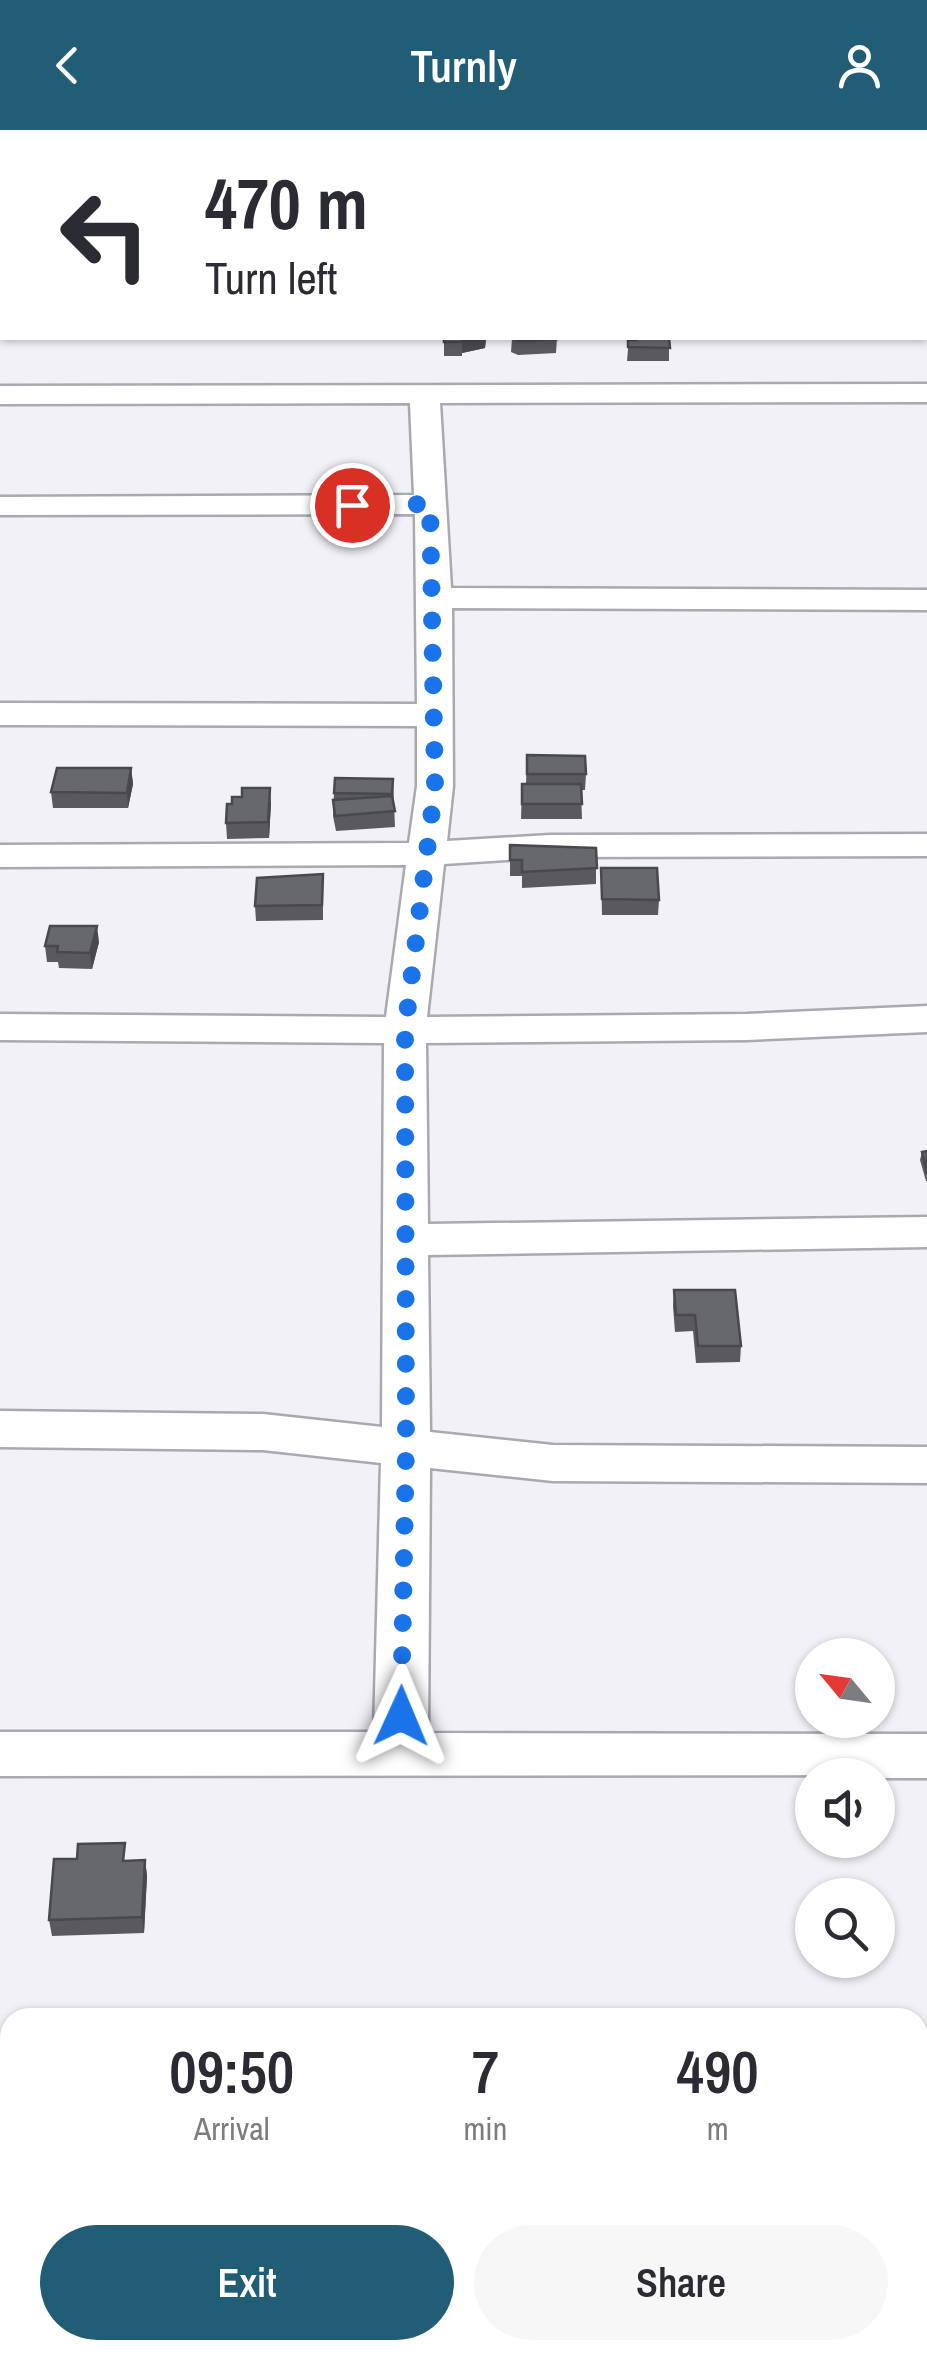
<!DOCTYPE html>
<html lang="en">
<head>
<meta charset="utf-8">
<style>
	:root { --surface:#fff; --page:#f7f7f7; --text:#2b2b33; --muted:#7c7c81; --accent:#225d76 }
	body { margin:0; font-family:"Archivo Narrow",sans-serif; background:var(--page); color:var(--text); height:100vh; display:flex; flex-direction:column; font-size:38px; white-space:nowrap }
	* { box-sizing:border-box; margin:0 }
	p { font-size:32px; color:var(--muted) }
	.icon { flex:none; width:55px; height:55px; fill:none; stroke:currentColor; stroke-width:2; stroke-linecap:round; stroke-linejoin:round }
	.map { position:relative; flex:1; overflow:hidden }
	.sheet { position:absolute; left:0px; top:1878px; width:928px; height:352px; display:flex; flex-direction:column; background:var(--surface); border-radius:30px 30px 0 0; box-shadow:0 2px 8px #0004 }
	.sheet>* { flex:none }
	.top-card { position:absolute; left:0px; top:0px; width:928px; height:210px; box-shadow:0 2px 8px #0004; background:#fff; color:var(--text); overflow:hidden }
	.needle { width:65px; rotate:299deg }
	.tools { position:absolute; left:795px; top:1508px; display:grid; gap:20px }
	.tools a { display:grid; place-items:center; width:100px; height:100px; border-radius:50%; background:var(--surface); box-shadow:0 2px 8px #0004; font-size:50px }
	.pin { position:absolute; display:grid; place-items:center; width:85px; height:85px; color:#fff; margin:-42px; border:5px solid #fff; border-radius:50%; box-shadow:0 2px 10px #0007 }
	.me { position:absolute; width:110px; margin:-55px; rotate:1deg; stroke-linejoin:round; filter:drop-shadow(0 0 8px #0008) }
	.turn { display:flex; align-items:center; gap:35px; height:210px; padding:0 40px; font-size:45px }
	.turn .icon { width:130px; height:130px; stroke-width:2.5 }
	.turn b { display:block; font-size:70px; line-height:85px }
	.eta { display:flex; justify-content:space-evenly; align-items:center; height:170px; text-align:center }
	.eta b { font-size:60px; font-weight:600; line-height:70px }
	.action { display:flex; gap:20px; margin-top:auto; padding:20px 40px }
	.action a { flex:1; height:115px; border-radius:60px; background:var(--accent); color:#fff; font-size:40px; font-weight:600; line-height:115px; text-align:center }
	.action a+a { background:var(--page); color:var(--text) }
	header { display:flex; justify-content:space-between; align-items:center; height:130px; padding:0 40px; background:var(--accent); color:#fff; font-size:45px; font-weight:600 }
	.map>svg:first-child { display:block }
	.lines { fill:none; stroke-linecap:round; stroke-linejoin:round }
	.minor-casing { stroke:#a9aaaf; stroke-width:5 }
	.minor { fill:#fff; fill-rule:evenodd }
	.wall { fill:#59595e }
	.shaded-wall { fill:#48494c }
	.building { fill:#67686d; stroke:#48494c; stroke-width:2.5 }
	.route { stroke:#1a73e8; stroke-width:18; stroke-dasharray:0 32.4 }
</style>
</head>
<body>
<header><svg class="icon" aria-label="back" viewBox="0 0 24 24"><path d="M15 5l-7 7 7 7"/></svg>Turnly<svg class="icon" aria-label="person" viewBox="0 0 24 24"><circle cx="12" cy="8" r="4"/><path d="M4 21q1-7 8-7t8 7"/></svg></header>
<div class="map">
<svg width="927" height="2229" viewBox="0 0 927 2229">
	<rect width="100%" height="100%" fill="#f1f1f7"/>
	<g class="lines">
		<!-- minor casing -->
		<g class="minor-casing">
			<path id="minor" d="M72 0H201L202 2H73Z
				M470 0H494V2H470Z
				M875 0H899L900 2H876Z
				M915 0H927V11L925 2H914Z
				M925 133H927V156H925Z
				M0 142H2V158H0Z
				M927 254V272L440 273 451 458 927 460V480L452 478 453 656 447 711 550 705 927 704V726L550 727 444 734 427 887 747 884 927 876V902L747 910 426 913 428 1094 927 1087V1117L428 1125 430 1302 553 1315 927 1317V1353L553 1351 430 1338 428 1603 927 1604V1648H878V1645L0 1646V1602H374L381 1333 263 1320 0 1317V1281L263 1284 382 1297 384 913 0 910V884L386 887 406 735 0 737V715L409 713 417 656V596L0 595V573L417 574 415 384 0 385V367L414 365 410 273 0 274V256Z
				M0 2041H10V2099H0Z
				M918 2063H927V2123H918Z"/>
		</g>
		<!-- minor -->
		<use href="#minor" class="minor"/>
	</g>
	<!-- wall -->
	<path class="wall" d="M444 208H486L485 218 462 223V226H444Z
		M512 208H557L556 223 518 225 511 222Z
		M629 208H669V231H627Z
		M527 625 586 644 585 660H581L582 689H521L522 654H526Z
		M131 638 133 654 128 678H53L51 662Z
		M393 649 395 697 336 701 333 686 334 663Z
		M271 673 269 708 227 709 226 693 232 674Z
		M510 715 596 718V754L522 758V746H510Z
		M601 738 659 770 658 785H602Z
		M323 744V790L256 791 255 776Z
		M99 812 92 839 59 838 58 832H47L45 816Z
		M927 1021V1051H926L920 1030 922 1022Z
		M674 1160 741 1216 740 1232 696 1233 693 1201 675 1202 673 1176Z
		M127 1730H145L147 1746 144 1803 52 1806 49 1790Z
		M409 2220H495V2229H409Z"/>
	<!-- shaded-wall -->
	<path class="shaded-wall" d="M471 208H486L485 218 462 223V209Z
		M131 638 133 654 128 678 127 663Z
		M270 658 271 673 269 708 268 692Z
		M97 796 99 812 92 839 90 823Z
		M145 1730 147 1746 144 1803 142 1787Z"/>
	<!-- building -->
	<path class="building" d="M444 208H471L462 209V212H444Z
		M512 208H557V209L518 211Z
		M631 208H669L670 218 628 217V210H637Z
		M527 625 585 626 586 644H527Z
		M57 638H131L127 663 51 662Z
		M335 648 393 649 392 664 334 663Z
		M522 654H581L582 674H522Z
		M242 658H270L268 692 226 693 227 674H232V667H242Z
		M392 666 395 681 335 686 333 670Z
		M510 715 596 718 597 738 522 742V730H510Z
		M601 738H657L659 770 602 769Z
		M323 744 322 775 255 776 257 748Z
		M50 796H97L90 823 57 822 58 816H45Z
		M927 1021V1043L922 1022Z
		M674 1160H735L741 1216H698L695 1185H676Z
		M125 1713 123 1731 145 1730 142 1787 49 1790 54 1729H77L78 1714Z
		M499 1886 547 1888H499Z
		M409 2220H495V2226L409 2223Z"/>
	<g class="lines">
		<!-- route -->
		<path class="route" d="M352 375 430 374 435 656 405 900 406 1316 401 1586"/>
	</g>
</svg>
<div class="tools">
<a><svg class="needle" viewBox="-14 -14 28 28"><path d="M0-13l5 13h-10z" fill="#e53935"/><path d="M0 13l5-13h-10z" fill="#7c7c81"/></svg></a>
<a><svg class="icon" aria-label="sound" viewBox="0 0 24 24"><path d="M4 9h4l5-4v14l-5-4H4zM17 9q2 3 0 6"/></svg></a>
<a><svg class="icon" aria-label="search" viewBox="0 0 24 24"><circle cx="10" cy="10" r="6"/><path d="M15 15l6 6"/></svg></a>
</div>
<div class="pin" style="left:352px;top:375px;background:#d93025"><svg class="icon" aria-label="arrive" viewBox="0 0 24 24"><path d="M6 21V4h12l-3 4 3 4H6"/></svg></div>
<svg class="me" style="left:401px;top:1586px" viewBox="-20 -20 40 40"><path d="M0-17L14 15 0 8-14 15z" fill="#1a73e8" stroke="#fff" stroke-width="4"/></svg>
<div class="top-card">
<div class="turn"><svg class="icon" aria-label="left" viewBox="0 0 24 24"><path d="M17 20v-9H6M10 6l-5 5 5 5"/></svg><div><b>470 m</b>Turn left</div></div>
</div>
<section class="sheet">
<div class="eta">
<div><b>09:50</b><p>Arrival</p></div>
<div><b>7</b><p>min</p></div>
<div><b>490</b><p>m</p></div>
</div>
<div class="action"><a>Exit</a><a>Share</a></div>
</section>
</div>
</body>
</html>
